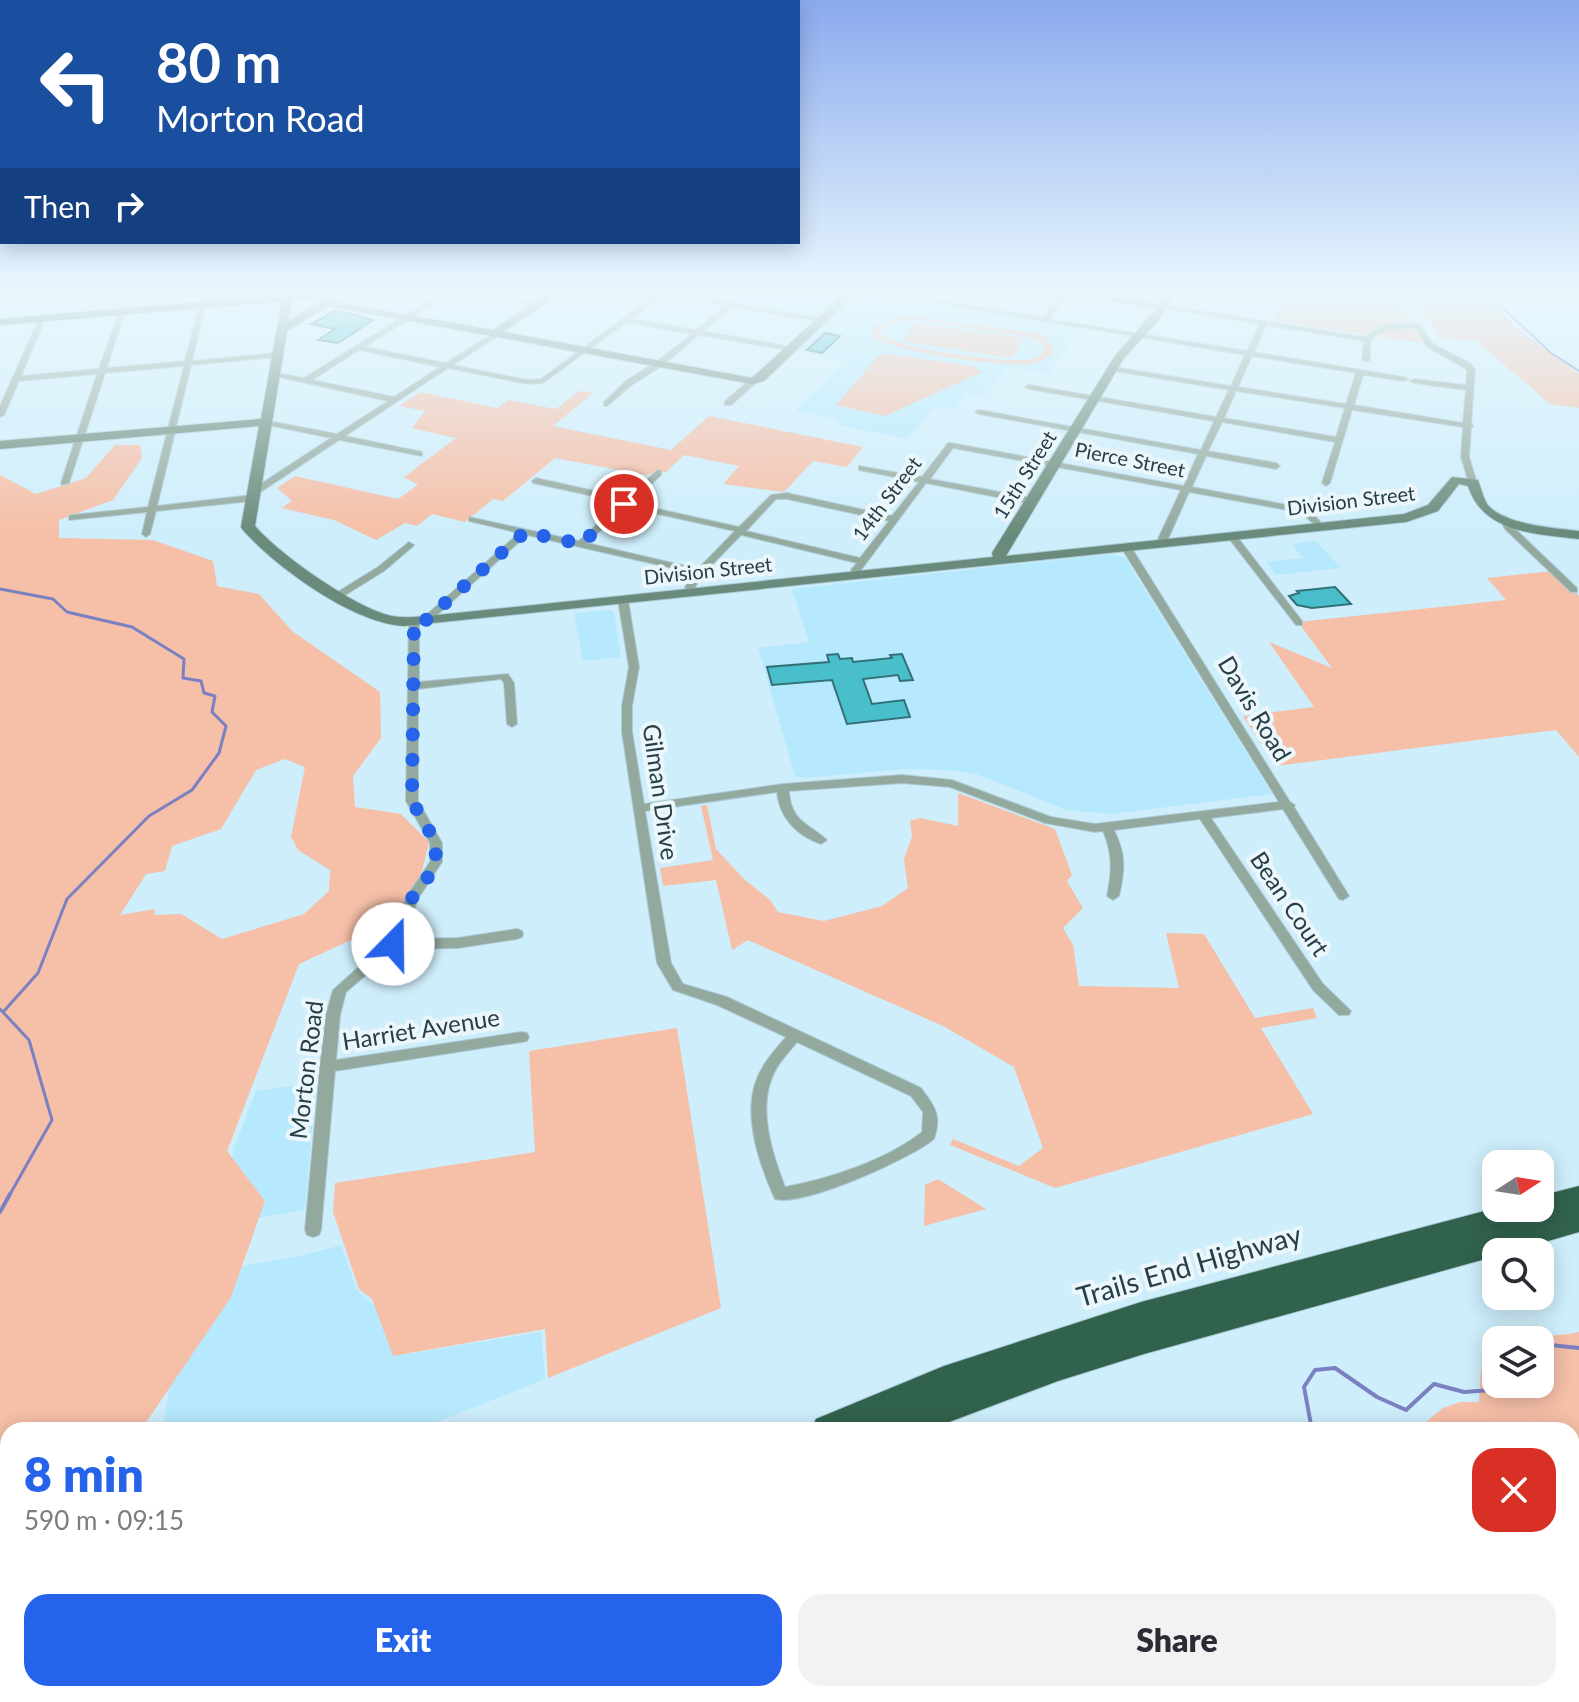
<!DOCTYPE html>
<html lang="en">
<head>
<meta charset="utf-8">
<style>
	:root { --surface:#fff; --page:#f2f2f3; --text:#2b2b33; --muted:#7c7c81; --accent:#2563eb }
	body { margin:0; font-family:Lato,sans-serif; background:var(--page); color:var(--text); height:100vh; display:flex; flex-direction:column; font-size:30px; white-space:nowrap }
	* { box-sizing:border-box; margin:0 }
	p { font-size:26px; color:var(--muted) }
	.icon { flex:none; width:44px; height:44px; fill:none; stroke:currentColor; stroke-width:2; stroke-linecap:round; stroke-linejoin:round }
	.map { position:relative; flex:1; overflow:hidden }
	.drawer { position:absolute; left:0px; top:1422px; width:1580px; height:280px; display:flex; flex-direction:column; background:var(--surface); border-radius:24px 24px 0 0; box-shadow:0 4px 20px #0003 }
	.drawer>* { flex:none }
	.banner { position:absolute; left:0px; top:0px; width:800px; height:244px; box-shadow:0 4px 20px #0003; background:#1a4fa0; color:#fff; overflow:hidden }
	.needle { width:52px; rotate:78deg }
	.controls { position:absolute; left:1482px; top:1150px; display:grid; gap:16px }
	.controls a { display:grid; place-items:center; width:72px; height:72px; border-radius:16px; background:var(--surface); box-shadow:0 4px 20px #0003; font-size:40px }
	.pin { position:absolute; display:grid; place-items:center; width:68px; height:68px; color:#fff; margin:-34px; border:4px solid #fff; border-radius:50%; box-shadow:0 2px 8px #0007 }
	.me { position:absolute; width:88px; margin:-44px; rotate:22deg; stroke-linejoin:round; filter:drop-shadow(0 0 6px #0008) }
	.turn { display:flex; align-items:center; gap:28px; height:168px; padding:0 24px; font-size:36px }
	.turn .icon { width:104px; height:104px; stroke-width:2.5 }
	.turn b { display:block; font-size:56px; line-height:68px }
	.then { display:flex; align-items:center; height:76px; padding:0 24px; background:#0003; gap:16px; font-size:30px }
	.round { display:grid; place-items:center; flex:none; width:84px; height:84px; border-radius:24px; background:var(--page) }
	.summary { display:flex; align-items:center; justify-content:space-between; height:136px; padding:0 24px }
	h1 { font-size:48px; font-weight:800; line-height:60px; color:var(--accent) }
	.primary-button { display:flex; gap:16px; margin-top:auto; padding:16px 24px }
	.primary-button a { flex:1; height:92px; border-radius:24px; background:var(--accent); color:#fff; font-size:32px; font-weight:800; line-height:92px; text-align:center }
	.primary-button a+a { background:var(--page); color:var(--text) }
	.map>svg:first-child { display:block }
	.built { fill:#b6e9fd }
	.green { fill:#f6bfa7; fill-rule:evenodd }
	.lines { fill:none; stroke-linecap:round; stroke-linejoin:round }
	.stream-far2 { stroke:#7b80c3; stroke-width:2 }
	.stream-far1 { stroke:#7b80c3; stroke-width:3 }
	.stream { stroke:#7b80c3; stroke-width:4 }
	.building { fill:#48bfcb; stroke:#347177; stroke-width:2 }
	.street-casing { stroke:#adcbd7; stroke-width:2 }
	.secondary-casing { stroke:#adcbd7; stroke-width:2 }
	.primary-casing { stroke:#adcbd7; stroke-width:2 }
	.highway-casing { stroke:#adcbd7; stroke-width:2 }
	.street { fill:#94a99e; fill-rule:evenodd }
	.secondary { fill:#6a8b7b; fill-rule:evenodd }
	.primary { fill:#4c7562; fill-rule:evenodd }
	.highway { fill:#31624d; fill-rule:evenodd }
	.route { stroke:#2563eb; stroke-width:14; stroke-dasharray:0 25.2 }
	.labels { text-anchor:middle; stroke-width:8; stroke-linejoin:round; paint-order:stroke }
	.far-street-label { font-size:20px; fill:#283e47; stroke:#ecf7fb }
	.street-label { font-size:24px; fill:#283e47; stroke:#ecf7fb }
	.near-street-label { font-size:28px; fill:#283e47; stroke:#ecf7fb }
</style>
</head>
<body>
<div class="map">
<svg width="1579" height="1702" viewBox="0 0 1579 1702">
	<rect width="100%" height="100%" fill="#ceeefb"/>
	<!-- built -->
	<path class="built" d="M679 294H878L1081 327 1048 374 1008 367 985 396 967 393 953 410 935 407 908 439 836 425 840 420 795 411 845 361 795 351 828 319Z
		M1308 541 1317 542 1341 568 1276 575 1266 562 1303 558 1292 545Z
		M1112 554 1125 558 1272 794 1112 814 1067 810 976 774 947 770 907 769 804 778 795 776 758 648 809 642 792 589Z
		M609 610 614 612 621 657 583 661 574 613Z
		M316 1082 305 1210 224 1224 234 1148 256 1091Z
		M341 1245 357 1290 378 1309 401 1355 541 1332 545 1379 417 1430H163L185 1276 300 1256Z
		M1572 1580 1579 1587V1702H1460L1458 1694H1572Z"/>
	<!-- green -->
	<path class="green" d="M1287 294H1392L1428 344 1275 321Z
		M1410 294H1485L1516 328 1579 374V408L1550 404 1477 341 1441 337Z
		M900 317 925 318 1042 334 1054 350C1049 360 1039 362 1028 364 1003 367 892 352 874 337L872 332 876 325ZM912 320 1025 336 1041 342 1045 349C1040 357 1033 359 1024 360 1002 362 895 348 882 335L881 330 891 323Z
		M916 323 1024 338 1012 358 901 341Z
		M886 354 973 366 982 372 885 416 836 405 878 356Z
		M579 391 593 393 553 426 671 450 709 416 863 447 847 467 813 461 784 492 723 484 739 466 684 455 666 472 645 475 555 458 503 501 493 499 465 522 432 514 417 526 405 523 376 540 334 520 282 508 292 501 277 488 295 476 398 499 418 485 404 477 456 438 412 428 425 411 399 406 420 392 497 408 508 400 556 409Z
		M115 445H140L142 458 113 500 59 520V538L153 540 213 561 217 586 259 594 292 631 380 692 381 738 353 776 355 807 401 814 429 842 417 892 364 934 299 964 227 1151 265 1201 231 1297 141 1430H8V1694H20L13 1702H0V475L36 494 86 478ZM285 759 305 767 291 837 298 850 330 870 329 891 304 914 222 939 181 914 154 915 155 909 120 915 146 874 165 871 172 846 221 829 256 770Z
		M1553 571 1579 596V757L1556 730 1276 766 1243 716 1314 707 1269 642 1332 668 1298 622 1506 600 1487 578Z
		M958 793 1055 829 1072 875 1067 881 1083 908 1063 928 1073 945 1079 986 1179 988 1166 933 1204 934 1255 1018 1313 1008 1317 1018 1261 1028 1313 1114 1055 1188 950 1145 953 1139 1019 1166 1043 1148 1014 1067 943 1026 748 940 732 950 716 880 663 886 660 868 713 860 701 806 707 805 716 849 744 879 770 900 778 912 824 921 882 906 908 888 904 859 912 836 910 821 920 818 958 826Z
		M677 1028 721 1308 548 1378 545 1329 393 1356 372 1299 359 1289 333 1212 335 1183 535 1152 529 1051Z
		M938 1179 986 1209 924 1226 925 1185Z
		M1579 1332V1587L1572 1580V1430H1404L1426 1422 1443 1408 1460 1402H1479L1481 1371 1496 1352V1384H1540V1340H1519C1539 1334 1559 1337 1579 1332Z
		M600 1694H1458L1460 1702H583Z"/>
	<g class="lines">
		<!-- stream-far2 -->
		<path class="stream-far2" d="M1488 294 1551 353 1579 371"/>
		<!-- stream-far1 -->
		<path class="stream-far1" d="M0 589 53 599 67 612 132 627 184 659 183 678 201 681 204 693 215 696 212 712 226 726 219 753 192 790 149 816 67 899 38 973 4 1011
			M0 1009 29 1040 52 1120 9 1196"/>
		<!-- stream -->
		<path class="stream" d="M0 1212 10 1194
			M1540 1344 1579 1348
			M1312 1430 1304 1387 1315 1370 1335 1368 1377 1397 1406 1410 1434 1384 1464 1392 1506 1389V1384
			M668 1694 671 1702
			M790 1694 798 1702
			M834 1702 836 1694"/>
	</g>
	<!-- building -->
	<path class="building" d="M335 311 352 314 373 320 338 343 318 340 335 329 311 324Z
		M825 333 840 336 822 353 807 350Z
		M1335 587 1351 604 1312 608 1297 605 1289 596 1299 593 1297 591Z
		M838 654 840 659 852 658 853 662 892 658 890 655 902 654 913 680 900 681 898 675 863 679 872 704 904 700 910 717 847 724 832 680 772 685 767 667 829 662 827 655Z"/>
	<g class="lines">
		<!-- street casing -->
		<g class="street-casing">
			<path id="street" d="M0 294H12L0 297Z
				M202 294H208L192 361 277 353 281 355 277 357 191 365 157 506 252 495 256 498 252 501 156 511 150 534 146 537 142 534 147 512 69 520V516L72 515 148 507 184 366 105 373 69 483 62 485 61 483 97 374 19 381 4 415 0 417V406L39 319 42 317 45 319 21 376 99 369 118 314 121 312 124 314 107 368 185 361Z
				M440 294H448L365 347 446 363 495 332 499 334 498 336 453 365 528 380 541 379 656 294H664L632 319 696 330 726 306 666 294H684L826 320 823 322 733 307 703 331 791 347 795 349 794 351 699 335 662 366 633 384 607 406H604V402L627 380 656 362 692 334 627 322 543 383 528 384 448 368 345 436 422 452V456L339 440 256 495H250V491L331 438 263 424V420L337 434 388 401 274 376 270 374 271 372 304 378ZM359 350 440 367 394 397 312 380Z
				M478 294H494L542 305 539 307Z
				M883 294H901L1043 318 1060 294H1067L1049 319 1247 351 1260 324 1159 307 1162 305 1366 337C1379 323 1402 323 1420 325L1433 344 1471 364 1475 370 1471 424 1473 426 1471 428 1469 457 1477 483 1473 486 1469 483 1461 457 1463 427 1352 410 1330 483 1326 486 1322 483 1335 442 1222 422 1208 451 1276 463 1280 466 1276 469 1206 456 1192 487 1298 507 1313 514 1325 527 1321 530 1307 518 1293 511 1189 492 1168 539 1170 542 1165 545 1162 544 1158 539 1181 490 953 448 930 479 1032 498 1036 501 1032 504 926 483 861 570 863 576 861 578H855L851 570 857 563 741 535 703 574 695 587 697 593 692 596 689 595 685 587 694 573 527 535 429 622H423V618L519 533 469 521V517L579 541 621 502 533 483 532 481 536 478 626 498 658 470 661 471V475L631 503 739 527 771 495 787 493 892 516 919 482 859 470V466L922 477 948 443H951L1184 486 1198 454 979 414 975 412 979 410 1201 450 1214 421 1029 389 1025 387 1029 385 1216 417 1229 390 1114 371 1110 369 1114 367 1231 386 1245 355ZM1266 325 1364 341 1362 360 1366 362 1370 360V344L1374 336 1390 329 1416 328 1427 347 1465 368 1467 370 1466 385 1414 379 1410 381 1414 383 1466 390 1463 423 1354 405 1363 375 1404 381 1408 379 1404 377 1254 352ZM1252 356 1356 373 1346 404 1238 387ZM1236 391 1345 408 1336 437 1224 418ZM776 499H787L889 521 860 558 746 531ZM626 507 735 531 698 569 587 543Z
				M751 379 758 381 731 405H725V401Z
				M1504 516 1507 517 1512 526 1577 588V592H1571L1505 529 1500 519Z
				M1232 533 1235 534 1302 621V625H1296L1227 536Z
				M409 542 414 545 412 547 384 571 342 597H336V593L378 567Z
				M1126 544 1131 547 1290 802 1295 805 1294 807 1349 896 1343 900 1339 899 1283 809 1211 818 1323 984 1351 1011 1349 1015H1339L1313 990 1200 819 1114 830C1126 855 1125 869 1119 896L1113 900 1107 896C1112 872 1113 854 1103 831L1095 832 1045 823 950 787 902 783 789 791C791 822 808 823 827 840L821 844C798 836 779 818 777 792L645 811 671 963 683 984 727 997 921 1088C935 1107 942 1115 934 1139 910 1159 803 1207 775 1199 760 1166 744 1119 755 1084 761 1065 774 1051 786 1037L717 1005 673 990 657 963 622 732V706L629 667 618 600 623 597 628 600 639 667 632 706V732L644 804 783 784 902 775 952 780 1051 817 1095 824 1279 802 1121 547ZM797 1042 911 1096 923 1112 922 1132C887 1160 829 1179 785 1187 772 1153 757 1108 774 1073 779 1062 789 1052 797 1042Z
				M414 618 419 621V682L508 674 514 683 517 724 512 727 507 724 504 683 501 679 418 689V801L442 843V862L419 897 401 939 458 938 517 929 522 931 523 934 522 937 517 939 458 948 396 949 346 992 340 1015 336 1060 522 1032 527 1033 529 1037 527 1041 522 1042 335 1071 321 1230 319 1235 313 1237 307 1235 305 1230 320 1067 326 1015 333 990 388 941 407 896 430 862V843L406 801 409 621Z"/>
		</g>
		<!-- secondary casing -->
		<g class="secondary-casing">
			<path id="secondary" d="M322 294 334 302 493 330 547 294H559L504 332 752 378 844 294H855L764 381 752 384 328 306 287 331 255 526C280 555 348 602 384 614 398 619 413 617 428 616L993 557 992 553 1115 356 1156 309 1073 294H1100L1159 304 1166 294H1176L1158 321 1124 358 1006 556 1404 514 1428 505 1452 477 1478 480C1481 488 1483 497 1487 504 1503 525 1555 528 1579 531V539C1536 534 1483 533 1468 486L1459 484 1438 511 1406 522 404 626C353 623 277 568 243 530L241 527 259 426 0 449V441L261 419 282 299 287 296 292 299 288 321 321 302 315 297Z"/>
		</g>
		<!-- primary casing -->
		<g class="primary-casing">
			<path id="primary" d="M291 294H340L335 297 0 325V319Z"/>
		</g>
		<!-- highway casing -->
		<g class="highway-casing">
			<path id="highway" d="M1579 1186V1232L1510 1252H1496V1256L1144 1354 1058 1381 928 1430H873L875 1426 864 1430H811L816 1419 944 1366 1141 1302 1496 1208H1540V1196Z
				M262 1694H311L308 1702H259Z
				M324 1694H372L369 1702H321Z"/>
		</g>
		<!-- street -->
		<use href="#street" class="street"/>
		<!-- secondary -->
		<use href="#secondary" class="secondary"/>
		<!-- primary -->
		<use href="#primary" class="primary"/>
		<!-- highway -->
		<use href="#highway" class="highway"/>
	</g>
	<!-- sky -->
	<linearGradient id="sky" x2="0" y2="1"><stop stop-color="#8baaee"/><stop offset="0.55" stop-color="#e9f7fd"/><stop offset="1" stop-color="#e9f7fd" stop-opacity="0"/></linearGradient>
	<rect width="1579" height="533" fill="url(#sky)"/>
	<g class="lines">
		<!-- route -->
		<path class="route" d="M393 944 413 896 432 872 436 853V843L412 801 414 621 426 620 525 532 581 544 624 504"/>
	</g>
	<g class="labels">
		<!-- far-street labels -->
		<g class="far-street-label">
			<text transform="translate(1130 460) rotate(11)" y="7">Pierce Street</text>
			<text transform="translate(1025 475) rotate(-58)" y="7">15th Street</text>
			<text transform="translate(887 499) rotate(-53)" y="7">14th Street</text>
			<text transform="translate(1351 501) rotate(-7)" y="7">Division Street</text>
			<text transform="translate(708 571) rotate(-6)" y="7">Division Street</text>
		</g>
		<!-- street labels -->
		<g class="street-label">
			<text transform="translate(1254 709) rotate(59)" y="8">Davis Road</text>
			<text transform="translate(660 792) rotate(82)" y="8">Gilman Drive</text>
			<text transform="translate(1289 904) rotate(56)" y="8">Bean Court</text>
			<text transform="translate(421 1030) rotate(-9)" y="8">Harriet Avenue</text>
			<text transform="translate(307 1070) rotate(-83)" y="8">Morton Road</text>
		</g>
		<!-- near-street labels -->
		<g class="near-street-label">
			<text transform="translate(1189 1266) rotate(-16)" y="10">Trails End Highway</text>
		</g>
	</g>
</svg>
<div class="controls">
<a><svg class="needle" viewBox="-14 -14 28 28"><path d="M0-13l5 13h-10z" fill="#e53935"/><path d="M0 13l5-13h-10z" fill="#7c7c81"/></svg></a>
<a><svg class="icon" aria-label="search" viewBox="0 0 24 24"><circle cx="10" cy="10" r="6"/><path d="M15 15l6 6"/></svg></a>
<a><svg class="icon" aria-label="layers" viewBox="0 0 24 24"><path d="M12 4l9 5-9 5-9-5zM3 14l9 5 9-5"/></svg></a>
</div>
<div class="pin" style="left:624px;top:504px;background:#d93025"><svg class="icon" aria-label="arrive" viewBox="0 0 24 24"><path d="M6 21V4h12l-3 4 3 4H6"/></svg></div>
<svg class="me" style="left:393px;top:944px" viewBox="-20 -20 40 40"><circle r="19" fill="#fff"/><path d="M0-13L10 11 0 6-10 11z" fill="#2563eb"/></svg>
<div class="banner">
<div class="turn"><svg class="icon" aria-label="left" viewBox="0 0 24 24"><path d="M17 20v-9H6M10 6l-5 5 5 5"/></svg><div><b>80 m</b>Morton Road</div></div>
<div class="then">Then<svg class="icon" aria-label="right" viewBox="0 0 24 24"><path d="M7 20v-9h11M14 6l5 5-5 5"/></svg></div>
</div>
<section class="drawer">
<div class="summary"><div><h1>8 min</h1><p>590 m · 09:15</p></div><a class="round" style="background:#d93025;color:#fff"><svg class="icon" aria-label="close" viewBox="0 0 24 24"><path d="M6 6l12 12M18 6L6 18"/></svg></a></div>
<div class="primary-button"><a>Exit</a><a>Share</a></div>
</section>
</div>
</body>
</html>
